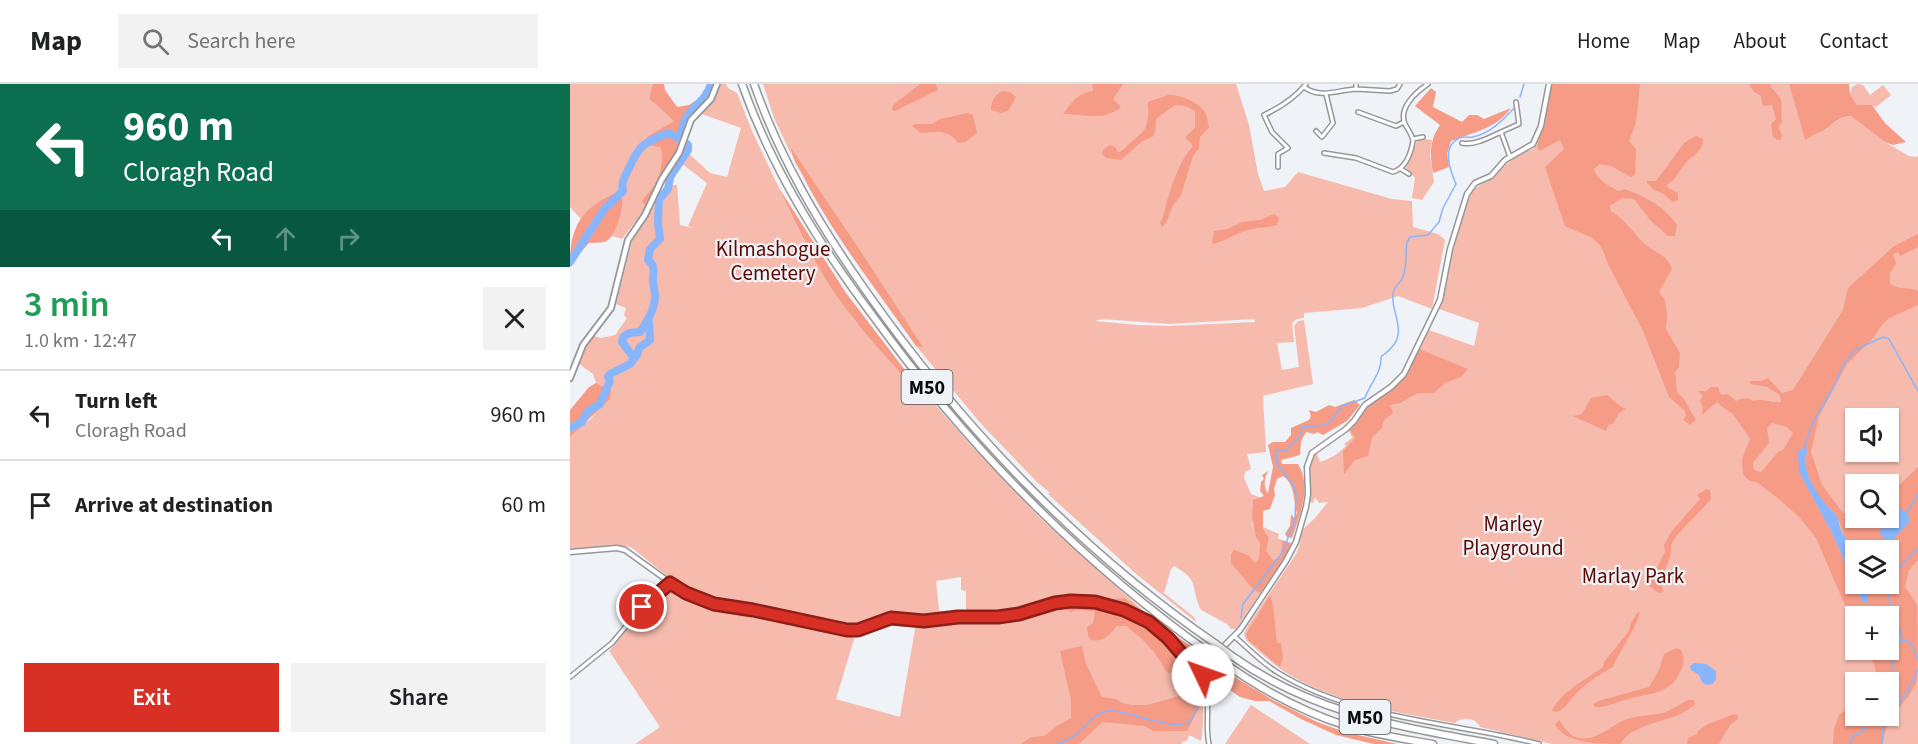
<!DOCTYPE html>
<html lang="en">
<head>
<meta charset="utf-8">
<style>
	:root { --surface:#fff; --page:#f2f2f2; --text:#202124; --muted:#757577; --line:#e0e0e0; --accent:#d93025 }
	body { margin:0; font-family:"Source Sans 3",sans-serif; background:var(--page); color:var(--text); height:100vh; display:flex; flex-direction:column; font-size:22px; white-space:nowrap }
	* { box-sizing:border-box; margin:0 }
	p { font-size:20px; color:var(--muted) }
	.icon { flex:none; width:33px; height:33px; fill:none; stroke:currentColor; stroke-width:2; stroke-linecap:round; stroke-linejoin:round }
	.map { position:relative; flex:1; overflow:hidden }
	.details { display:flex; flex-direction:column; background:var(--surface); width:570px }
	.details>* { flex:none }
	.top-card { background:#0b6e4f; color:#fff; overflow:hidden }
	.buttons { position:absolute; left:1275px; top:324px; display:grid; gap:12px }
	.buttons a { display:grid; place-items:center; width:54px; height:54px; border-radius:0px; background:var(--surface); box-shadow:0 2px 4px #0004; font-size:30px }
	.pin { position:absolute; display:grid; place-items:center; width:51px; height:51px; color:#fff; margin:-26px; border:3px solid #fff; border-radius:50%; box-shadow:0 2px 6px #0007 }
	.me { position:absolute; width:66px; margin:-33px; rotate:312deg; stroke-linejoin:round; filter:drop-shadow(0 0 4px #0008) }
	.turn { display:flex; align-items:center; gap:21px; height:126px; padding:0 24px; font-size:27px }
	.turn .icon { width:78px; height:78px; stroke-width:2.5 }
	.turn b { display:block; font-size:42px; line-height:51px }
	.lanes { display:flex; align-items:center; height:57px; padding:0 24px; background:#0003; justify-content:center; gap:30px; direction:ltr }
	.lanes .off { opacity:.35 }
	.round { display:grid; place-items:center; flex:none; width:63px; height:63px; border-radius:0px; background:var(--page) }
	.summary { display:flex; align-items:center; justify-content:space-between; height:102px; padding:0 24px }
	h1 { font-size:36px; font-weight:600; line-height:45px; color:#1e9e55 }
	.action { display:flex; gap:12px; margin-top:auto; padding:12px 24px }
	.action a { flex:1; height:69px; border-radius:0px; background:var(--accent); color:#fff; font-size:24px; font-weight:600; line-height:69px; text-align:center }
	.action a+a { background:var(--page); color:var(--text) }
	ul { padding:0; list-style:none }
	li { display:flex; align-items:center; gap:18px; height:90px; padding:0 24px; border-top:2px solid var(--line) }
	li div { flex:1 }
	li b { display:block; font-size:22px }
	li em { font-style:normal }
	header { display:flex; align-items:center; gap:36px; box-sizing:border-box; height:84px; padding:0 30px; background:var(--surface); border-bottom:2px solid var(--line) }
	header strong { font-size:28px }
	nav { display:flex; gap:33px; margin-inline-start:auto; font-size:21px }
	.search { width:420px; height:54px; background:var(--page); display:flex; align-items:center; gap:15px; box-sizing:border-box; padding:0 21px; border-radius:0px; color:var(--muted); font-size:22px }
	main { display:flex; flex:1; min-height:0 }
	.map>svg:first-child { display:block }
	.green { fill:#f7bbae; fill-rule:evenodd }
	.forest { fill:#f59b86; fill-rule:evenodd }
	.water { fill:#88b5fc }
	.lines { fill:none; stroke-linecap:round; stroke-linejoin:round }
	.stream { stroke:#88b5fc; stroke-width:1.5 }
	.river { stroke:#88b5fc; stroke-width:8 }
	.minor-casing { stroke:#95979b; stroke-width:6 }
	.tertiary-casing { stroke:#95979b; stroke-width:7 }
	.secondary-casing { stroke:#95979b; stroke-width:8 }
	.motorway-casing { stroke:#95979b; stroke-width:9 }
	.minor { stroke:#fff; stroke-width:3 }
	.tertiary { stroke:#fff; stroke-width:4 }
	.secondary { stroke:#fff; stroke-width:4.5 }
	.motorway { stroke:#fff; stroke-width:6 }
	.motorway-bridge-casing { stroke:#95979b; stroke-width:9; stroke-linecap:butt }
	.motorway-bridge { stroke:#fff; stroke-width:6 }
	.route-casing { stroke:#8d1f18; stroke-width:15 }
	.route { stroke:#d93025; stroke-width:10 }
	.labels { text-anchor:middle; stroke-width:4.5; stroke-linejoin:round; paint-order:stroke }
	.shield { fill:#eff2f6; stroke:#4f5052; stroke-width:1.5 }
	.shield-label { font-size:20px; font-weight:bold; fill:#0a0b0c }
	.park-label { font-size:21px; fill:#5a0900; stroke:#eff2f6 }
</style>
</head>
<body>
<header>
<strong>Map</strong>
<div class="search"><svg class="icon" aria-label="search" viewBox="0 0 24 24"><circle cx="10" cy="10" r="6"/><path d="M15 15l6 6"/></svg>Search here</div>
<nav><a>Home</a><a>Map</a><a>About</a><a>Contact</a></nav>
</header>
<main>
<section class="details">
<div class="top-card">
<div class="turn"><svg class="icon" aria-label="left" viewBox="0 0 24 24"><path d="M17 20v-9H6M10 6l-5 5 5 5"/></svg><div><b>960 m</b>Cloragh Road</div></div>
<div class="lanes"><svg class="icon" aria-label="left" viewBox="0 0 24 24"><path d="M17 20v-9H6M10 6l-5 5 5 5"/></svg><svg class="icon off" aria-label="ahead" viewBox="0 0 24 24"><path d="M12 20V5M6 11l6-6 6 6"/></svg><svg class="icon off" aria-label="right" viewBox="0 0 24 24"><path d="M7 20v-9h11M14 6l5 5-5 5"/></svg></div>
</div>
<div class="summary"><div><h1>3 min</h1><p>1.0 km · 12:47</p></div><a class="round"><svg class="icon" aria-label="close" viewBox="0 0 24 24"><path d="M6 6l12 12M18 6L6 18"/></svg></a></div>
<ul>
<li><svg class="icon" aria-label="left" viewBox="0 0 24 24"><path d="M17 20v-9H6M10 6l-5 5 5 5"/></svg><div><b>Turn left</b><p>Cloragh Road</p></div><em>960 m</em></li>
<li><svg class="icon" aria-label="arrive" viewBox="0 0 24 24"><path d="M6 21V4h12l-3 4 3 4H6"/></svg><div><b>Arrive at destination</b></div><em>60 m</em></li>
</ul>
<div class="action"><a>Exit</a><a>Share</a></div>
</section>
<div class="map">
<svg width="1348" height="660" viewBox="0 0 1348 660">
	<rect width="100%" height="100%" fill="#eff2f6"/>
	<!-- green -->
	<path class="green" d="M0 0H92L87 8 115 39 112 53 77 123 52 155 20 145 0 123Z
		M149 0H156L158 4 167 9 182 47 235 159 284 236 339 297 335 286 397 357 470 434 586 538 555 514 536 515 528 512 501 513 440 529 396 531V507L391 506V493L366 497 370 534 341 535 324 531 294 542 272 543 145 517 131 513 106 499 62 464 56 462 0 465V353L7 345 22 334 41 306 26 299 23 290 8 279C12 268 16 261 24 252L31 254 45 251 57 234 54 231 56 224 46 220 63 154 76 135 83 121 91 125V116L102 101H107L110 141 124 144 118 142 137 99 107 76 114 65 140 89 157 93 171 44 129 29 144 14Z
		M193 0H666L679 41 688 90 694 107 715 103 728 88 822 115 842 117 843 143 868 150 875 156 862 225 828 212 792 224 734 229V234L727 235 722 239 724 258 707 259 712 286 729 283 724 242 728 237 734 236 743 300 693 312 696 368 677 370 681 385 675 388 674 394 681 410 691 414 682 440 696 463 699 454 693 443 709 450 708 455 712 458 711 467 712 472 705 475 709 482 666 545H661L657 540 631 526C620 504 631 497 604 482L601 485 594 509 624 533 626 538 565 489 478 410 480 409 467 398 413 342 346 262H352L292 169 221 65V70L204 34ZM532 235 600 240 684 235 685 238 600 242 568 241 525 237Z
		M981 0H1219L1235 55C1243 51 1252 48 1259 43 1269 36 1268 34 1282 32L1315 58 1339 72 1345 73 1348 72V660H982L910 643C906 634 893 632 885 639 831 629 768 620 720 591 704 582 690 568 676 556L674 550 678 541 726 470 730 459 731 447 745 434 758 418 749 419 745 413 743 419 740 418 739 386 744 369 747 370 750 378C761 374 767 371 776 362L774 360 782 354 779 346 798 321 828 300 836 292 859 246 904 262 909 239 869 225 873 214 882 158 903 105 920 96 938 79 948 71 963 65 967 61 974 41ZM1286 334H1318V368H1286ZM1286 400H1318V434H1286ZM1286 466H1318V500H1286ZM1286 532H1318V566H1286ZM1286 598H1318V632H1286Z
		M1287 0 1293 1 1300 11 1313 1 1321 11 1306 23 1302 21H1287L1280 10 1282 3Z
		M855 55 862 56 860 71 864 98 852 116 842 114 845 94 836 84 847 57Z
		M95 504 105 505 143 522 183 528 285 552 266 615 330 633 346 539 416 536 424 539C432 533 452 532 463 528 495 515 541 514 567 541 584 558 596 581 615 597 620 601 625 601 631 605 634 622 634 640 631 657L619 651 617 657 612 658V660H65L90 643 39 567 71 529Z
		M681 621 740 660H655Z"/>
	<!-- forest -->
	<path class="forest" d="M83 0H94L95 6 107 23 119 21 127 16 130 20 115 39 111 60 77 123 72 118C75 111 80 108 84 102 90 93 95 72 90 63L78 61 76 56 77 53 104 37C95 30 90 22 80 16V10Z
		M350 0H366L368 6 325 27 322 26 323 21Z
		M522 0H553L543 15 551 23C534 38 513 30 493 30 502 18 508 9 523 7Z
		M981 0H1070L1066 39 1059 57 1066 65 1065 91 1061 93 1041 82 1030 80 1024 85C1028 97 1038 101 1048 107L1055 105C1076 113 1094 122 1107 141L1105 152H1098L1080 136 1064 115 1052 114 1040 122 1041 127C1057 137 1062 148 1075 160 1085 169 1098 171 1102 185L1089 208 1095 216 1097 232 1096 245 1110 269 1109 283 1105 288 1107 308 1114 315 1126 336 1120 341 1113 336 1116 332 1115 327 1099 313 1073 247 1037 178C1030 151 1017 153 995 142L975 83 994 65 990 56 969 67 967 61 974 41Z
		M1179 0H1202L1200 2C1218 21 1209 17 1212 39L1208 43 1212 50 1211 56H1207L1203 53 1201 40 1206 35 1202 21 1195 22 1192 20 1191 12 1184 8Z
		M1219 0H1279L1280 10 1287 21H1302L1315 39 1336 58 1323 61 1315 58 1281 32C1268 34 1268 36 1259 43 1252 48 1243 51 1235 56Z
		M861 4 866 8 863 23 892 38 899 31H907L914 35 941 24C926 45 904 48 881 57L877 70 879 83 863 89C860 71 859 57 870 41L845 22Z
		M433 7 440 8 446 13 438 27 431 29 421 26C421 17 425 10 433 7Z
		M598 11C609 10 629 18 635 28 637 32 638 39 639 44L630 53 629 64 623 72 611 111 602 123 597 137 592 143 590 139C594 132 595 125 597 117 603 97 610 76 623 62L615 53 625 44V27L616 22 605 21 586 35C585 59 584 49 569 60 563 65 557 71 551 76L536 74 532 70 533 66 540 61 546 64 547 67 549 68C554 66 556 62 560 59 571 49 576 49 578 32 579 27 577 23 578 18Z
		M398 29 403 31 407 49 395 58 388 59C377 44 368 48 351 49L342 42 345 40H362L370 35Z
		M1126 52 1133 55C1133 67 1123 71 1116 79 1107 87 1109 94 1097 101V103L1108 109V116L1103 118 1092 109 1084 106 1077 99V97H1086L1114 59Z
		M221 64 292 169 353 263 346 262C307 206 264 153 233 92 229 84 221 73 221 64Z
		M209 104 276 209 335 286 340 299C311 268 281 235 258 199 239 168 224 136 209 104Z
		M50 107C57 116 47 149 38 156 33 160 25 158 19 159L0 180C0 140 13 123 50 107Z
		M704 130 709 134 707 141C698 144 691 143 683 145 668 147 656 158 642 160L644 147 657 145 672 138 690 136Z
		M1348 150V163L1330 172 1328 168 1323 170 1326 180 1320 189V200C1331 207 1338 202 1348 207V221L1319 234 1311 242 1304 253 1277 280 1249 332 1241 368 1252 401 1274 430 1285 428 1286 434H1318L1319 411 1348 383V476L1339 486 1335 503C1339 509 1345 516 1347 522 1348 528 1348 590 1347 596 1337 622 1315 631 1313 660H1263L1264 645 1269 631 1285 618 1286 632H1318V598H1301L1306 589 1304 579 1287 566H1318V532H1286L1285 563 1282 559 1280 533 1246 454 1229 433 1210 416 1188 399 1178 396 1173 390 1172 375 1180 355 1163 330 1155 325 1147 318 1132 331 1133 324 1130 316 1133 312 1128 307H1136L1141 303H1148L1151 311 1158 310 1166 317C1172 314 1178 313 1183 317 1194 313 1200 320 1211 318L1210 311 1197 303 1181 300 1179 297H1191L1198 294 1212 309 1223 306 1273 226 1278 204 1324 162ZM1202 339 1217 343 1223 349 1213 366 1209 367 1191 388 1184 386 1183 379 1199 359 1197 344ZM1234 364 1238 366C1230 381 1243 405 1253 418 1257 423 1263 426 1266 431 1273 442 1270 452 1285 463 1290 467 1296 466 1302 466L1309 461 1312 463 1311 466H1318V500H1298L1296 505 1298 514 1296 519 1292 517 1262 449 1229 388ZM1328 425 1340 437 1323 456 1311 443Z
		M849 265 898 285 891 293 875 299 864 309H848L830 319 820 321 823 329 814 336 812 344 802 353 798 372 785 376 774 390 773 367 785 354 780 346 797 325 798 321 828 300 836 292Z
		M26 299 41 306 40 315 0 353V326L19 303Z
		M1037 311C1043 315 1049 323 1056 325L1049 329 1043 340 1038 341 1036 347 1003 332 1012 330 1021 314Z
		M784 316 790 321 777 337 753 351 747 348 745 350 736 348 731 357 730 371 711 376 712 380H728C742 403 730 431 722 454L717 453 715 450 720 442 721 430 724 434 727 429C723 416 726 402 713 392L707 395 704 405 705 411 700 425 693 427V444L699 454 696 467 703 476 712 472 711 467 712 458 708 455 721 459 716 472 690 509 682 504 661 479V470L664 466 678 471 685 479 689 475 690 459 686 453 682 433 683 416 694 412 690 407 691 398 694 395 692 391 698 387C694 394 693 404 698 409L703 383 698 361 703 358H715L721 351V344L739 336 741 332 739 326 746 328 759 321 765 323Z
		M1136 405 1140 406 1141 415C1132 427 1105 449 1101 462 1101 465 1101 469 1100 472 1097 485 1089 493 1093 508L1089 509 1078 501 1095 468 1094 461 1101 448 1130 415 1127 411Z
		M700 511C705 525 705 543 707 559H711L713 574 710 583 678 556 676 550Z
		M528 512 536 515 555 514 638 575 632 580 621 578C612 570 607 557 597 550 549 515 515 507 458 525L482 515Z
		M496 524H526L562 537 590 551 612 578V594L607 588 599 589 596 587 585 569 570 553 556 542H547C538 552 535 558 521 556L518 551 517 543 523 539 525 529 523 527 508 526 500 528Z
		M1070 528C1065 548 1050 565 1043 583 1034 587 1011 603 1004 612 998 619 996 624 987 628L982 627C989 609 1018 594 1033 583L1034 578 1059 547 1061 539 1067 529Z
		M512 562 516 580 532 613 546 615 552 619 562 621H577L609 612 626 614 632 609 634 619 630 622 617 647H583L574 642 532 638 509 660H451L461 653 474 652 487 642 501 634V616L490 567Z
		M1106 564 1111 566C1115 574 1114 580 1110 588 1101 611 1076 609 1055 616 1044 619 1035 624 1024 623V620L1028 617 1079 603 1089 586 1094 570Z
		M646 582 703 616 747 638 775 648 827 660H804L766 651 731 635 699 617H685L670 613 643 594 642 588Z
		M1118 616H1124L1125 621C1120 624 1114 629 1108 631 1094 637 1056 644 1051 660 1030 660 994 660 985 640L989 636C995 644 999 652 1009 654 1026 657 1038 644 1052 637 1065 631 1079 632 1093 629 1102 626 1110 620 1118 616Z
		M1164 630 1168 631V635L1160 641 1149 660H1117L1118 654 1127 650 1129 646 1138 640Z"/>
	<!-- water -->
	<path class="water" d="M1234 364 1238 365C1230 381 1243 405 1254 418 1257 423 1264 427 1267 432 1269 436 1269 442 1271 446 1275 455 1283 462 1291 466H1286V500H1298L1296 505 1298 514 1296 519 1292 517 1262 449 1229 388 1228 367Z
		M1328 424 1337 428 1340 437 1323 456 1315 455 1310 450 1311 443Z
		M1124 579 1136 580 1146 587V595L1143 600 1137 601 1132 598 1129 591 1121 586 1120 582Z"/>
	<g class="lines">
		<!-- stream -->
		<path class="stream" d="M950 13 954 0
			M1234 364 1242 340 1263 304 1274 279 1285 266 1313 253 1319 255 1348 307
			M1337 428 1348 410
			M1310 462 1315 455
			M1296 519 1294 528 1297 532
			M671 534 673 520 712 469 725 436 726 409 722 399 707 380 706 366H718L720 361 728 355 733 343 755 341 759 339 772 322 795 314C800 299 812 289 811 273 814 270 818 268 821 264 839 246 818 226 824 206 825 202 830 199 832 195 838 183 835 170 837 158L840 153 858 151 869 138 873 124 886 100C880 86 871 63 889 54 894 52 898 54 903 53 921 49 933 36 945 23
			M1332 555 1341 559 1348 576
			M1312 566 1321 574
			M1318 609 1325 600 1322 575 1332 555C1330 542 1323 531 1320 519 1313 495 1333 480 1348 464
			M487 660C496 657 504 653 511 646 520 638 524 630 537 627 554 624 609 651 621 636 625 631 625 624 630 619 636 613 648 613 651 603 652 599 651 594 651 589
			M1280 660 1283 652 1294 647 1297 634 1299 632
			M1312 660 1313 644 1338 606 1348 585"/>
		<!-- river -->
		<path class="river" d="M0 178 35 124 53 107C51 100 54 94 58 86 69 62 72 59 98 49L111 55
			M64 274 52 258 53 253 59 249 70 248C77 238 85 224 85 212 85 207 83 202 83 197 83 189 86 182 78 176L80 165 90 155 88 139 89 115 98 105 100 93 118 66V61L111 55C113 21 133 25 141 0
			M0 344 12 338 17 328 30 320 40 297 38 293 40 290 60 280 67 271 69 264 80 256 79 238 77 237"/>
		<!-- minor casing -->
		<g class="minor-casing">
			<path id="minor" d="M734 3C750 15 768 6 786 5V0
				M786 5 820 7 827 5 830 0
				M788 28 826 42 834 38
				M746 47 752 53 763 39 756 10
				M931 48 949 40 946 18
				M843 55 853 53
				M892 59C904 62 920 53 931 48L940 73
				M754 69 786 74 823 88C836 84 841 69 843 57 842 50 838 46 835 40 828 24 846 8 858 0
				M708 83V70L718 64 702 48 694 31C711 23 725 14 736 0
				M831 85 839 90
				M665 553C679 565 692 579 707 588 784 636 884 638 969 660
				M0 593 42 559 72 523 100 499
				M631 594C643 615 634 638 639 660"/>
		</g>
		<!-- tertiary casing -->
		<g class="tertiary-casing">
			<path id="tertiary" d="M0 468 47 464 55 466 105 502 136 517 277 546H288L321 534 354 537 388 533H428L501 517C537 516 574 529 600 555 608 564 614 576 624 584
				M622 589a6 6 0 1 1 12 0a6 6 0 1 1-12 0Z
				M632 584 670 546 716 477 726 458 736 423 738 410 737 383 742 369 776 345 784 337 795 321 821 303 834 290 870 216 880 165 897 110 905 99 921 92 935 76 963 60 971 42 979 0"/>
		</g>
		<!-- secondary casing -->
		<g class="secondary-casing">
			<path id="secondary" d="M0 294 13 261 41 224 58 156 75 131 92 95 109 69 121 36 141 15 147 0"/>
		</g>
		<!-- motorway casing -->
		<g class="motorway-casing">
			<path id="motorway" d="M172 0C202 85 249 160 303 232 396 360 509 476 638 568
				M184 0C210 75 250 142 296 207 391 342 510 467 646 560
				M662 572C744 630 828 642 924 660
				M654 579C692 606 733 628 777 642 805 651 835 655 863 660"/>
		</g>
		<!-- minor -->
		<use href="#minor" class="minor"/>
		<!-- tertiary -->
		<use href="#tertiary" class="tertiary"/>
		<!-- secondary -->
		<use href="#secondary" class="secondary"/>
		<!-- motorway -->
		<use href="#motorway" class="motorway"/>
		<!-- motorway-bridge casing -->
		<g class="motorway-bridge-casing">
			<path id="motorway-bridge" d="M646 560 662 572
				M638 568 654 579"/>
		</g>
		<!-- motorway-bridge -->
		<use href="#motorway-bridge" class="motorway-bridge"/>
	</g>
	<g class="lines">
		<!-- route casing -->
		<g class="route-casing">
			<path id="route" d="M72 523 100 499 116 509 144 520 183 526 277 546H288L321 534 354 537 388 533H428L449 530 485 519 501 517 525 518 554 526 579 538 598 554 624 584 629 582 632 584 633 591"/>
		</g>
		<!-- route -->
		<use href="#route" class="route"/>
	</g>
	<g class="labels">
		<!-- shield labels -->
		<g class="shield">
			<rect x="331.5" y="286" width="51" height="34" rx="4.5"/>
			<rect x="769.5" y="616" width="51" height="34" rx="4.5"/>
		</g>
		<g class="shield-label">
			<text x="357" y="310">M50</text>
			<text x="795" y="640">M50</text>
		</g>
		<!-- park labels -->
		<g class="park-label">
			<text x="203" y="172">Kilmashogue<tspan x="203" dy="24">Cemetery</tspan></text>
			<text x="943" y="447">Marley<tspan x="943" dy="24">Playground</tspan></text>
			<text x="1063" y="499">Marlay Park</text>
		</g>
	</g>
</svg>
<div class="buttons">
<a><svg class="icon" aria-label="sound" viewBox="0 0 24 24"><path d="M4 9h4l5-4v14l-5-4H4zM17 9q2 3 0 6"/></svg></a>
<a><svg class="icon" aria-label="search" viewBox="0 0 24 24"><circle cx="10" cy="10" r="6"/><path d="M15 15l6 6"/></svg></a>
<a><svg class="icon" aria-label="layers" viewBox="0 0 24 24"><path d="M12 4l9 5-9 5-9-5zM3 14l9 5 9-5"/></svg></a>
<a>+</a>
<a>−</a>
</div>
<div class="pin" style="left:72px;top:523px;background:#d93025"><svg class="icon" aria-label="arrive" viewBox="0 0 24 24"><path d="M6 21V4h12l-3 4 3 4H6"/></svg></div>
<svg class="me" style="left:633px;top:591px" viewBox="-20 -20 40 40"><circle r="19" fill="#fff"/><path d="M0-13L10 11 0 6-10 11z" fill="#d93025"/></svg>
</div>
</main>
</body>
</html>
